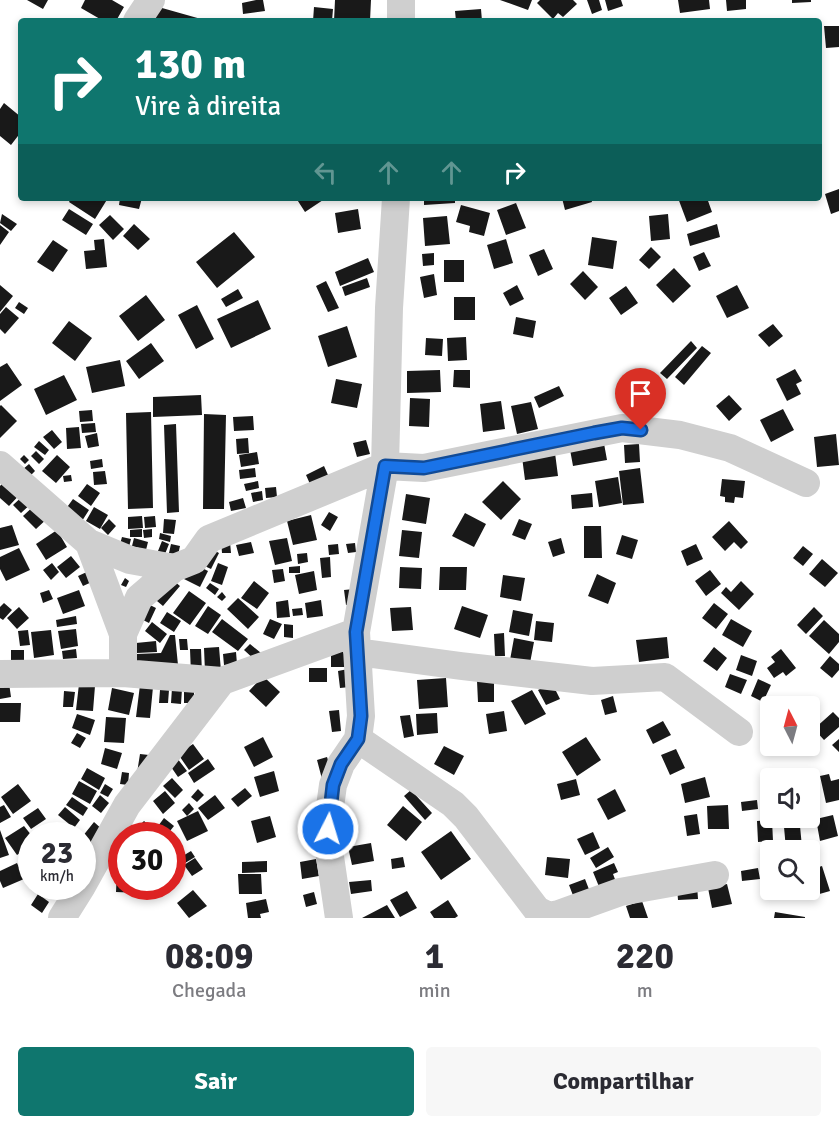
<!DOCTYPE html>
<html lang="pt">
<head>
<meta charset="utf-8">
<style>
	:root { --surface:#fff; --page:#f7f7f7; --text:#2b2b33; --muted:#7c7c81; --accent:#0f766e }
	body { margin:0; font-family:Signika,sans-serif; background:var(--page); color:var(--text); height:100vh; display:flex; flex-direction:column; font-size:22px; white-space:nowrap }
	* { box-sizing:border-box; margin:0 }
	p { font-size:20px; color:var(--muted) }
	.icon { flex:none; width:33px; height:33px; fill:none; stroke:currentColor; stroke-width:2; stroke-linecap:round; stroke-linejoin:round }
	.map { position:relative; height:918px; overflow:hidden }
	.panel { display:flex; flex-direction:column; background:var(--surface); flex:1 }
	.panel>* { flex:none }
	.top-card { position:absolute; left:18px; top:18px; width:804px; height:183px; border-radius:6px; box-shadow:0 3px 9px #0003; background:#0f766e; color:#fff; overflow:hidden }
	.needle { width:39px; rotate:354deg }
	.tools { position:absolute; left:760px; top:696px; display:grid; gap:12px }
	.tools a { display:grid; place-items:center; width:60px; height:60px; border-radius:6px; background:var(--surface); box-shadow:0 3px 9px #0003; font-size:30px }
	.speed { position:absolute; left:18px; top:822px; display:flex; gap:12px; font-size:30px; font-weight:700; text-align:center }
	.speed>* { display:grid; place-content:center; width:78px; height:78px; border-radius:50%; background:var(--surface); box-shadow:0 3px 9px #0003; line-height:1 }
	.speed small { font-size:15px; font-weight:400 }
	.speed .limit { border:9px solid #d22; background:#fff; color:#111 }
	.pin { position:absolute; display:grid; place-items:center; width:51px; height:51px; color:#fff; margin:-62px -26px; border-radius:50% 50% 50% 0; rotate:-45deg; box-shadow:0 0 6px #0007 }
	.pin .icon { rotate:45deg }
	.me { position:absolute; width:66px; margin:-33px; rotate:5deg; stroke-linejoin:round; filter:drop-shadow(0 0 4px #0008) }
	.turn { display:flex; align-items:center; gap:21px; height:126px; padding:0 18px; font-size:27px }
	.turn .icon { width:78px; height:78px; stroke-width:2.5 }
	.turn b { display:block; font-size:42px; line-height:51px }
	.lanes { display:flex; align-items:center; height:57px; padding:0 18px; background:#0003; justify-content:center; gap:30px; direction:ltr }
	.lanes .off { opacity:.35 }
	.eta { display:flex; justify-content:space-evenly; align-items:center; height:102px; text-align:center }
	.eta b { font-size:36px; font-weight:700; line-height:42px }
	.button { display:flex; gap:12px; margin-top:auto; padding:12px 18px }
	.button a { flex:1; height:69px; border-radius:6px; background:var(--accent); color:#fff; font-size:24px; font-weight:700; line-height:69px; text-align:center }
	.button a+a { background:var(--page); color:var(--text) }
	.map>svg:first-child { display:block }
	.building { fill:#191919 }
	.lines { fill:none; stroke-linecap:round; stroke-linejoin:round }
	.minor { stroke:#cfcfcf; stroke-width:28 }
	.route-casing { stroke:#114b97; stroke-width:15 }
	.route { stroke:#1a73e8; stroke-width:10 }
</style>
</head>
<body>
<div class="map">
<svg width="839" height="918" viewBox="0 0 839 918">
	<rect width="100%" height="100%" fill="#fff"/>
	<!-- building -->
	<path class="building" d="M27 0H48L43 9Z
		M85 0H112L124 7 116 21H99L100 19 81 8Z
		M256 0H263L265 11 243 14 242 3Z
		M335 0H371L370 21H334Z
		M500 0H532L528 10Z
		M540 0H573L577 4 563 17 558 13 553 19 537 3Z
		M587 0H599L602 10 592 14Z
		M605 0H621L623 6 608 11Z
		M678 0H709L710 9 680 13Z
		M726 0H746V9L727 11Z
		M792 0H811V2L792 3Z
		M155 6 201 19V21H151Z
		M314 7 333 9 332 21H313Z
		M481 9 482 21H456L455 11Z
		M824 26H839V47L826 48Z
		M4 103 21 117V132L11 145 0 136V109Z
		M839 189V211L831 214 825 194Z
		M71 198H108L95 219 69 202Z
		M120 198H142L139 209 119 205Z
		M296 198H322L323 200 305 212Z
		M424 198H455V203L424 205Z
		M562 198H591L592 202 565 210Z
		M678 198H707L712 212 687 222Z
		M516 203 526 228 506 235 497 210Z
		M461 205 490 213 484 236 469 232 470 226 456 222Z
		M69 209 93 224 86 235 62 220Z
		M358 209 361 229 338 233 335 213Z
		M2 214 17 224 11 231 0 223Z
		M668 214 670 239 651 241 649 216Z
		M110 215 124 229 113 240 99 225Z
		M447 216 450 244 425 246 423 218Z
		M134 224 150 239 138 250 123 236Z
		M717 224 720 237 690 246 687 234Z
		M0 225 9 232 0 245Z
		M234 232 255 257 217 288 196 262Z
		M592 237 617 241 613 269 588 265Z
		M104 239 107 267 86 269 84 251 95 250 94 240Z
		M506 239 513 263 494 269 487 245Z
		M53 240 68 250 53 272 37 262Z
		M651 247 661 257 649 269 639 260Z
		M544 249 553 269 538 276 529 255Z
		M704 252 711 266 699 271 693 257Z
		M434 253V265L423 266 422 254Z
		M368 258 374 272 340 286 335 272Z
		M444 260H464V282H444Z
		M674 268 691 286 673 303 656 285Z
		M583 271 598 287 585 300 570 284Z
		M434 274 437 295 424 298 420 277Z
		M367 278 370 287 345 296 342 287Z
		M326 281 339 308 328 312 316 286Z
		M0 285 13 296 0 312Z
		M517 285 524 299 510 306 503 293Z
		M737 285 749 308 727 318 716 296Z
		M626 286 638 303 621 315 609 298Z
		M238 289 243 298 226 307 221 299Z
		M146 295 165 320 138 341 119 316Z
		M454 297H475V320H454Z
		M258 300 271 329 231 348 217 319Z
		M19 302 28 308 24 314 15 308Z
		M197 305 214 339 196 349 178 315Z
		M6 307 19 318 5 334 0 329V314Z
		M516 317 536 321 533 338 513 334Z
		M69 321 92 338 75 361 52 343Z
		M773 324 783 336 769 347 758 335Z
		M347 326 357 357 328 367 318 336Z
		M466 337 467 360 448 361 447 338Z
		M426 338 443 339 442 356 425 355Z
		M691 341 697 348 667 379 660 373Z
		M151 343 164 361 139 379 126 361Z
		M702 346 711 353 684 385 675 377Z
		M120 360 125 386 92 393 86 367Z
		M7 363 22 385 0 401V367Z
		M795 369 802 381 796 384 801 394 787 401 776 379Z
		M440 370 441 392 407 393V371Z
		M454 370H470V388L453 387Z
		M64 375 77 400 46 415 34 389Z
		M336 379 362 384 357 408 331 403Z
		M559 386 564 396 539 408 534 397Z
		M201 395 202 415 153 417V397Z
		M729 395 742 409 729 421 716 406Z
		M410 398 430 399 429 427 409 426Z
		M501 401 505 429 483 432 480 404Z
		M531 402 538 429 517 434 511 406Z
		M1 405 17 421 0 438V406Z
		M783 409 794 430 771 442 760 420Z
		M92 410 93 421 80 422 79 411Z
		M151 412 153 508 128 509 126 413Z
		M204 414 226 415 224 509H203Z
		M253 416 254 430 234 431 233 417Z
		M95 423 96 432 82 433 81 424Z
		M176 424 179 512 167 513 164 425Z
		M79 427 81 448 67 449 66 428Z
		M52 430 62 442 54 449 43 437Z
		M97 433 99 446 88 448 85 436Z
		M836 434 839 465 817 467 814 437Z
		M248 438 249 453 237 454 236 439Z
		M603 438 607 460 573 466 569 444Z
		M366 440 370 454 357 457 353 443Z
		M39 441 49 450 45 455 34 447Z
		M639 444 640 462 625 463 624 445Z
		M36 451 44 459 39 464 31 456Z
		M257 452 259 464 241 467 239 455Z
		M555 453 558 476 525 480 522 457Z
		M24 455 29 460 25 464 20 459Z
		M57 455 70 467 56 483 42 471Z
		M102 459 103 467 91 469 90 461Z
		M29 464 35 471 28 478 22 470Z
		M324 466 328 475 310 484 306 475Z
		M255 468 256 477 240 479 239 470Z
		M640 468 644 503 623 505 619 471Z
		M105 471 107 484 94 485 93 472Z
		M10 475 25 489 9 506 0 498V486Z
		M71 475 72 481 64 482 63 476Z
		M618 477 622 503 599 507 595 481Z
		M722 479 745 481 743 498 735 497 734 503 725 502V497L720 496Z
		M258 481 259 488 246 491 244 484Z
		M503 481 521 499 501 520 482 502Z
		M87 484 100 493 91 506 78 496Z
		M276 487 277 497 266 498 265 488Z
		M262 491 263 500 253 502 251 493Z
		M592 493 593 507 572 509 571 495Z
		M25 494 33 502 21 513 13 505Z
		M406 494 430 498 426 524 402 520Z
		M243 498 246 508 231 511 229 502Z
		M73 499 89 510 82 521 65 510Z
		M37 503 50 516 36 529 23 516Z
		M94 507 108 515 100 529 86 521Z
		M329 512 338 517 330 531 321 525Z
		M465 513 486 524 474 547 452 536Z
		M311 515 317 540 293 545 287 521Z
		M142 516 143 528 128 529V517Z
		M155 516 156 527 145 528 144 517Z
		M109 519 116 526 108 535 101 528Z
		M164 519 176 520 174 534 163 533Z
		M519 519 532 524 525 540 512 535Z
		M729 521 748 542 741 549 734 542 725 551 712 537Z
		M12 525 19 545 0 550V528Z
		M584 526H601L602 558H584Z
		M142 529V537H130V530Z
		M152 529V537L144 538 143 530Z
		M57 530 67 547 46 560 36 544Z
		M402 530 422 532 419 558 399 556Z
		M229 531 231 553H222L221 540Z
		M160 533 171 536 170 542 159 539Z
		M622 535 638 540 632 559 616 554Z
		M122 537 131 539 129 547 120 544Z
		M134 538 148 542 146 550 132 546Z
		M287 538 292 561 275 565 269 541Z
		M561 538 565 553 553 557 548 542Z
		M162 541 169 544 165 554 158 551Z
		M251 542 254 553 239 556 236 545Z
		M355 543 356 552 348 553 346 544Z
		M171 544 180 546 178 555 169 553Z
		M202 544 219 553 211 569 194 561Z
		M338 544 339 554 329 555 328 545Z
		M696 544 703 559 687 566 681 551Z
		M803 546 813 554 803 566 793 558Z
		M19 548 30 570 6 581 0 569V557Z
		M307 553 308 562 298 564 297 554Z
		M71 556 80 567 66 578 57 567Z
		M330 557 331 577 322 578 320 558Z
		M822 559 838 573 825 587 809 574Z
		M52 563 59 572 51 580 43 570Z
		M192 563 208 571 200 587 184 579Z
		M218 563 228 567 222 585 211 581Z
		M300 566V573H289V567Z
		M400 567 422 568 421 589 399 588Z
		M440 567H467L466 590H439Z
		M283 569 285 581 274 583 272 570Z
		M710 570 721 584 706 596 695 581Z
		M89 571 94 581 83 586 78 576Z
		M314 571 317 590 299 594 295 575Z
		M597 574 616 583 608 604 588 596Z
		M503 575 525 578 521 601 500 597Z
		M168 576 180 586 163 606 151 596Z
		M125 578 129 581 126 587 121 585Z
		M254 581 269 593 257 609 241 598Z
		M741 581 754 594 739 610 721 593 726 587 731 592Z
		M210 583 219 589 215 595 206 588Z
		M354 589 355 604 346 605 344 590Z
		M49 590 53 599 43 603 40 593Z
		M79 590 85 606 63 614 57 598Z
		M189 591 206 603 190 625 173 613Z
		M222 592 226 597 222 601 217 597Z
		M238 598 259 617 248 629 227 609Z
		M288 600 290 617 277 618 276 602Z
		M321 600 323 616 307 618 305 603Z
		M144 602 156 608 149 623 137 617Z
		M4 603 12 610 3 620 0 618V607Z
		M714 603 728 614 716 629 702 618Z
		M208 606 221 615 208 634 195 626Z
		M462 606 488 615 480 638 454 629Z
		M19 607 29 618 17 629 7 618Z
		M411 607 413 630 392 631 390 608Z
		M814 607 823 616 806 634 797 625Z
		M302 608 303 615 293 616 292 609Z
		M513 610 533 614 529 636 509 632Z
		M167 612 181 621 174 632 160 623Z
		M76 616 77 624 57 627 56 620Z
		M222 619 248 639 238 651 212 632Z
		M270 619 282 624 274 639 263 634Z
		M731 619 752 631 743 647 722 635Z
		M824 620 839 634V642L829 654 809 636Z
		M536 621 554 623 552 642 534 640Z
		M152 622 167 634 160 643 145 631Z
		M284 624 293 625V638L284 637Z
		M76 629 78 646 61 649 58 631Z
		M28 630 30 645 20 646 18 631Z
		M51 630 54 655 34 658 31 632Z
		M504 633 505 656H495L494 634Z
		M170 635H175L178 665 137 667 136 654 161 653Z
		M667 637 669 658 639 662 636 640Z
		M514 638 534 642 530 663 510 660Z
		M179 639H187L188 650H180Z
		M156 641 157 652 137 653 136 643Z
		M250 644 261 653 255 660 244 650Z
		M219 647 221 671 205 672 204 648Z
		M714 647 727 658 717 671 703 661Z
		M331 648H354V667H331Z
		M76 649 77 658 63 659 62 651Z
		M190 649H201L202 673 191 674Z
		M781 649 796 668 786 676 783 672 774 678 767 668 775 662 771 657Z
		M11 650H24V663H11Z
		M236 652 237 664 224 665 223 654Z
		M741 655 757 661 752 676 736 670Z
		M830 656 839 664V670L832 678 820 668Z
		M309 668H327V682H309Z
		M348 669 350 687 340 688 338 671Z
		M730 674 747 680 741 694 725 687Z
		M263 676 280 692 266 707 249 691Z
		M446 678 448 707 419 709 417 680Z
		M758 679 771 685 763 702 751 696Z
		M477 681H494V702H478Z
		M9 683 11 697 0 699V684Z
		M552 683 560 699 546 705 538 690Z
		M79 684 95 686 93 711 76 710Z
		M140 685 153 687 150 718 136 717Z
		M112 688 134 693 129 715 108 710Z
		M172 688 182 689 181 704 171 703Z
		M160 690H169L168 703H159Z
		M532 690 546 714 525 725 511 701Z
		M64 691 75 692 73 707H63Z
		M184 691H194V703H184Z
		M613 696 617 712 605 715 601 700Z
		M0 703H21L20 722H0Z
		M339 710 341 731 332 732 329 711Z
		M504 711 507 731 489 734 486 714Z
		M833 712 839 718V727L824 740 814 729Z
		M437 713 438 733 417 735 416 714Z
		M77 714 95 720 90 735 72 728Z
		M410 715 414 736 404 738 400 716Z
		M106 717 126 718 124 743 104 742Z
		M663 721 671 735 653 744 646 730Z
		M77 733 86 738 80 748 71 743Z
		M263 737 273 757 254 767 244 747Z
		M586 737 601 760 577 776 562 752Z
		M839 739V752L832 745Z
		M193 744 204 759 189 770 178 754Z
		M444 746 464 756 454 775 434 764Z
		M105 748 122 753 117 769 101 764Z
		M676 749 685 768 670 775 661 755Z
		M140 754 149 755 137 773Z
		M327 757 333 776 322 779 317 760Z
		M177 758 187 771 178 777 169 764Z
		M208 759 215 769 194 783 188 773Z
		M87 768 105 778 99 790 81 779Z
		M274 771 279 791 260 797 254 777Z
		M122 772 129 773 128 785 120 784Z
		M785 772 786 778H771V807L764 808 761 774Z
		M829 774 831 781 839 779V800L826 803 820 776Z
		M705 777 710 797 685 803 681 784Z
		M172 778 183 790 175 798 163 786Z
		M576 779 580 795 561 800 557 784Z
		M79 781 97 791 90 804 72 794Z
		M810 783H813L815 807H810Z
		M18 784 31 801 13 814 1 797Z
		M105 784 113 789 108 797 100 793Z
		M245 788 252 796 238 807 231 799Z
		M198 789 204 795 197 802 191 797Z
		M615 789 626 811 608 820 597 799Z
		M411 790 432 813 425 820 404 796Z
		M165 791 175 803 163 814 153 801Z
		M100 795 109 803 101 813 92 806Z
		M215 795 225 808 208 820 198 808Z
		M72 797 88 808 83 816 66 805Z
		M757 800 758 809 742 811 741 802Z
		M189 803 194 809 187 816 182 810Z
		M4 805 11 817 0 823V807Z
		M728 805 729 829H708L707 806Z
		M403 806 422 822 406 841 387 825Z
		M65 807 80 820 74 828 58 815Z
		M38 808 46 819 31 829 23 818Z
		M198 811 208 831 187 841 177 821Z
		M697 814 700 834 687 836 684 816Z
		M833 815 838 836 820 841 816 819Z
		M270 816 276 837 257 843 251 821Z
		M164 818 174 826 166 836H156L153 833Z
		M772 820 773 841 758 842 757 821Z
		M144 821 152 828 146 836 136 829Z
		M94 822 104 831 92 845 82 837Z
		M24 826 32 836V845L17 855 5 838Z
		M800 826 802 847 786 849 784 827Z
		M0 830 9 855 0 858Z
		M451 831 471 859 441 880 421 852Z
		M593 832 600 848 585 855 577 839Z
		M371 843 374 861 352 865 348 847Z
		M608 847 614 857 596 868 590 858Z
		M191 851 195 857 185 863 181 857Z
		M403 857 405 867 392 869 391 859Z
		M547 857 570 859 568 878 545 875Z
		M195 858 203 869 192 876 184 865Z
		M316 859 319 876 302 879 300 862Z
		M267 861V872L242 873V862Z
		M17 863 24 879 3 888 0 881V871Z
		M614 863 618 872 613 874 616 882 600 889 593 872Z
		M822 866 830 891 809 897 807 890H810V870Z
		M758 868 760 879 742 881 741 871Z
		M117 870H122V886H141V893L116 892Z
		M238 874H261L262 894H239Z
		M585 879 590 892 574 898 569 885Z
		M371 880 372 891 351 894 349 882Z
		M727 884 732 904 712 908 708 888Z
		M697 885 698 899 678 900 677 887Z
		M40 886H56L51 893Z
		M150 886H164L163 895 149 894Z
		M193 890 207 906 189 918 177 903Z
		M407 891 417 908 400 917 390 900Z
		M314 892 317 904 306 907 303 895Z
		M38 894 49 902 42 913 31 905Z
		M266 899 269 912 260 914 261 918H248L246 903Z
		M448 900 458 916 455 918H434L430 912Z
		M642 901 648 918H630L626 906Z
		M387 905 395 918H362Z
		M775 912 805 917V918H774Z"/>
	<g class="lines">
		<!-- minor -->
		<path class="minor" d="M137 21 151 0
			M401 21V0
			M0 465 89 543 130 560 174 568
			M89 543 123 634
			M357 652 461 666 592 681 665 677 739 732
			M123 673V634L139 598 174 568 194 560 209 539 385 466 424 468 622 428 680 435 730 448 806 483
			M0 674 123 673 222 681 356 632
			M358 739 453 804 466 817 537 910 549 916 559 914 620 892 715 875
			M82 886 127 805 222 681
			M62 918 82 886
			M339 918 328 843 329 814 333 785 341 764 358 739 361 716 356 632 385 466 389 308 396 198"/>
	</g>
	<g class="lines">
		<!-- route casing -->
		<g class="route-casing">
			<path id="route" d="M328 829 333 785 341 764 358 739 361 716 356 632 385 466 424 468 594 433 622 428 641 430"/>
		</g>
		<!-- route -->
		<use href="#route" class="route"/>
	</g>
</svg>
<div class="tools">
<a><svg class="needle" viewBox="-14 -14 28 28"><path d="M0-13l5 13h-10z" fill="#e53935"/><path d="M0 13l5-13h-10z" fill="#7c7c81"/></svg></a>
<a><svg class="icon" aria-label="sound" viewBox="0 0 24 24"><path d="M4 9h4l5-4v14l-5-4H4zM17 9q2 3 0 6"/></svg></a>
<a><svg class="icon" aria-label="search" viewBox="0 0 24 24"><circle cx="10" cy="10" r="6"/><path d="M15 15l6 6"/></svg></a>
</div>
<div class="speed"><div>23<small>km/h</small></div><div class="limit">30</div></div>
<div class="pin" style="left:641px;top:430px;background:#d93025"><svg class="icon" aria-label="arrive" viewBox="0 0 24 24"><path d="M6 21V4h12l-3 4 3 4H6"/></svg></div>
<svg class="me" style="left:328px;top:829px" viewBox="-20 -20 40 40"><circle r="17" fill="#1a73e8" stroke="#fff" stroke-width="3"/><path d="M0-11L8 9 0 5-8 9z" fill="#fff"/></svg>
<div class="top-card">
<div class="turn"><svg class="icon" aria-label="right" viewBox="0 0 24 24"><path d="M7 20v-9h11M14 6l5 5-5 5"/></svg><div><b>130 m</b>Vire à direita</div></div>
<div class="lanes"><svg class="icon off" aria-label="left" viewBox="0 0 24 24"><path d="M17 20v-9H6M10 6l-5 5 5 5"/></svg><svg class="icon off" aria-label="ahead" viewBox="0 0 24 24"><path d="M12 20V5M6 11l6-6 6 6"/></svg><svg class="icon off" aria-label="ahead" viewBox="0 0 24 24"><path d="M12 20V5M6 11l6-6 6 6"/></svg><svg class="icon" aria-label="right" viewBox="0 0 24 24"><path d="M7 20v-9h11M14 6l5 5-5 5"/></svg></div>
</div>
</div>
<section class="panel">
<div class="eta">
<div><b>08:09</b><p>Chegada</p></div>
<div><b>1</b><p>min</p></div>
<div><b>220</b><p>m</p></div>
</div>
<div class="button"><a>Sair</a><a>Compartilhar</a></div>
</section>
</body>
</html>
